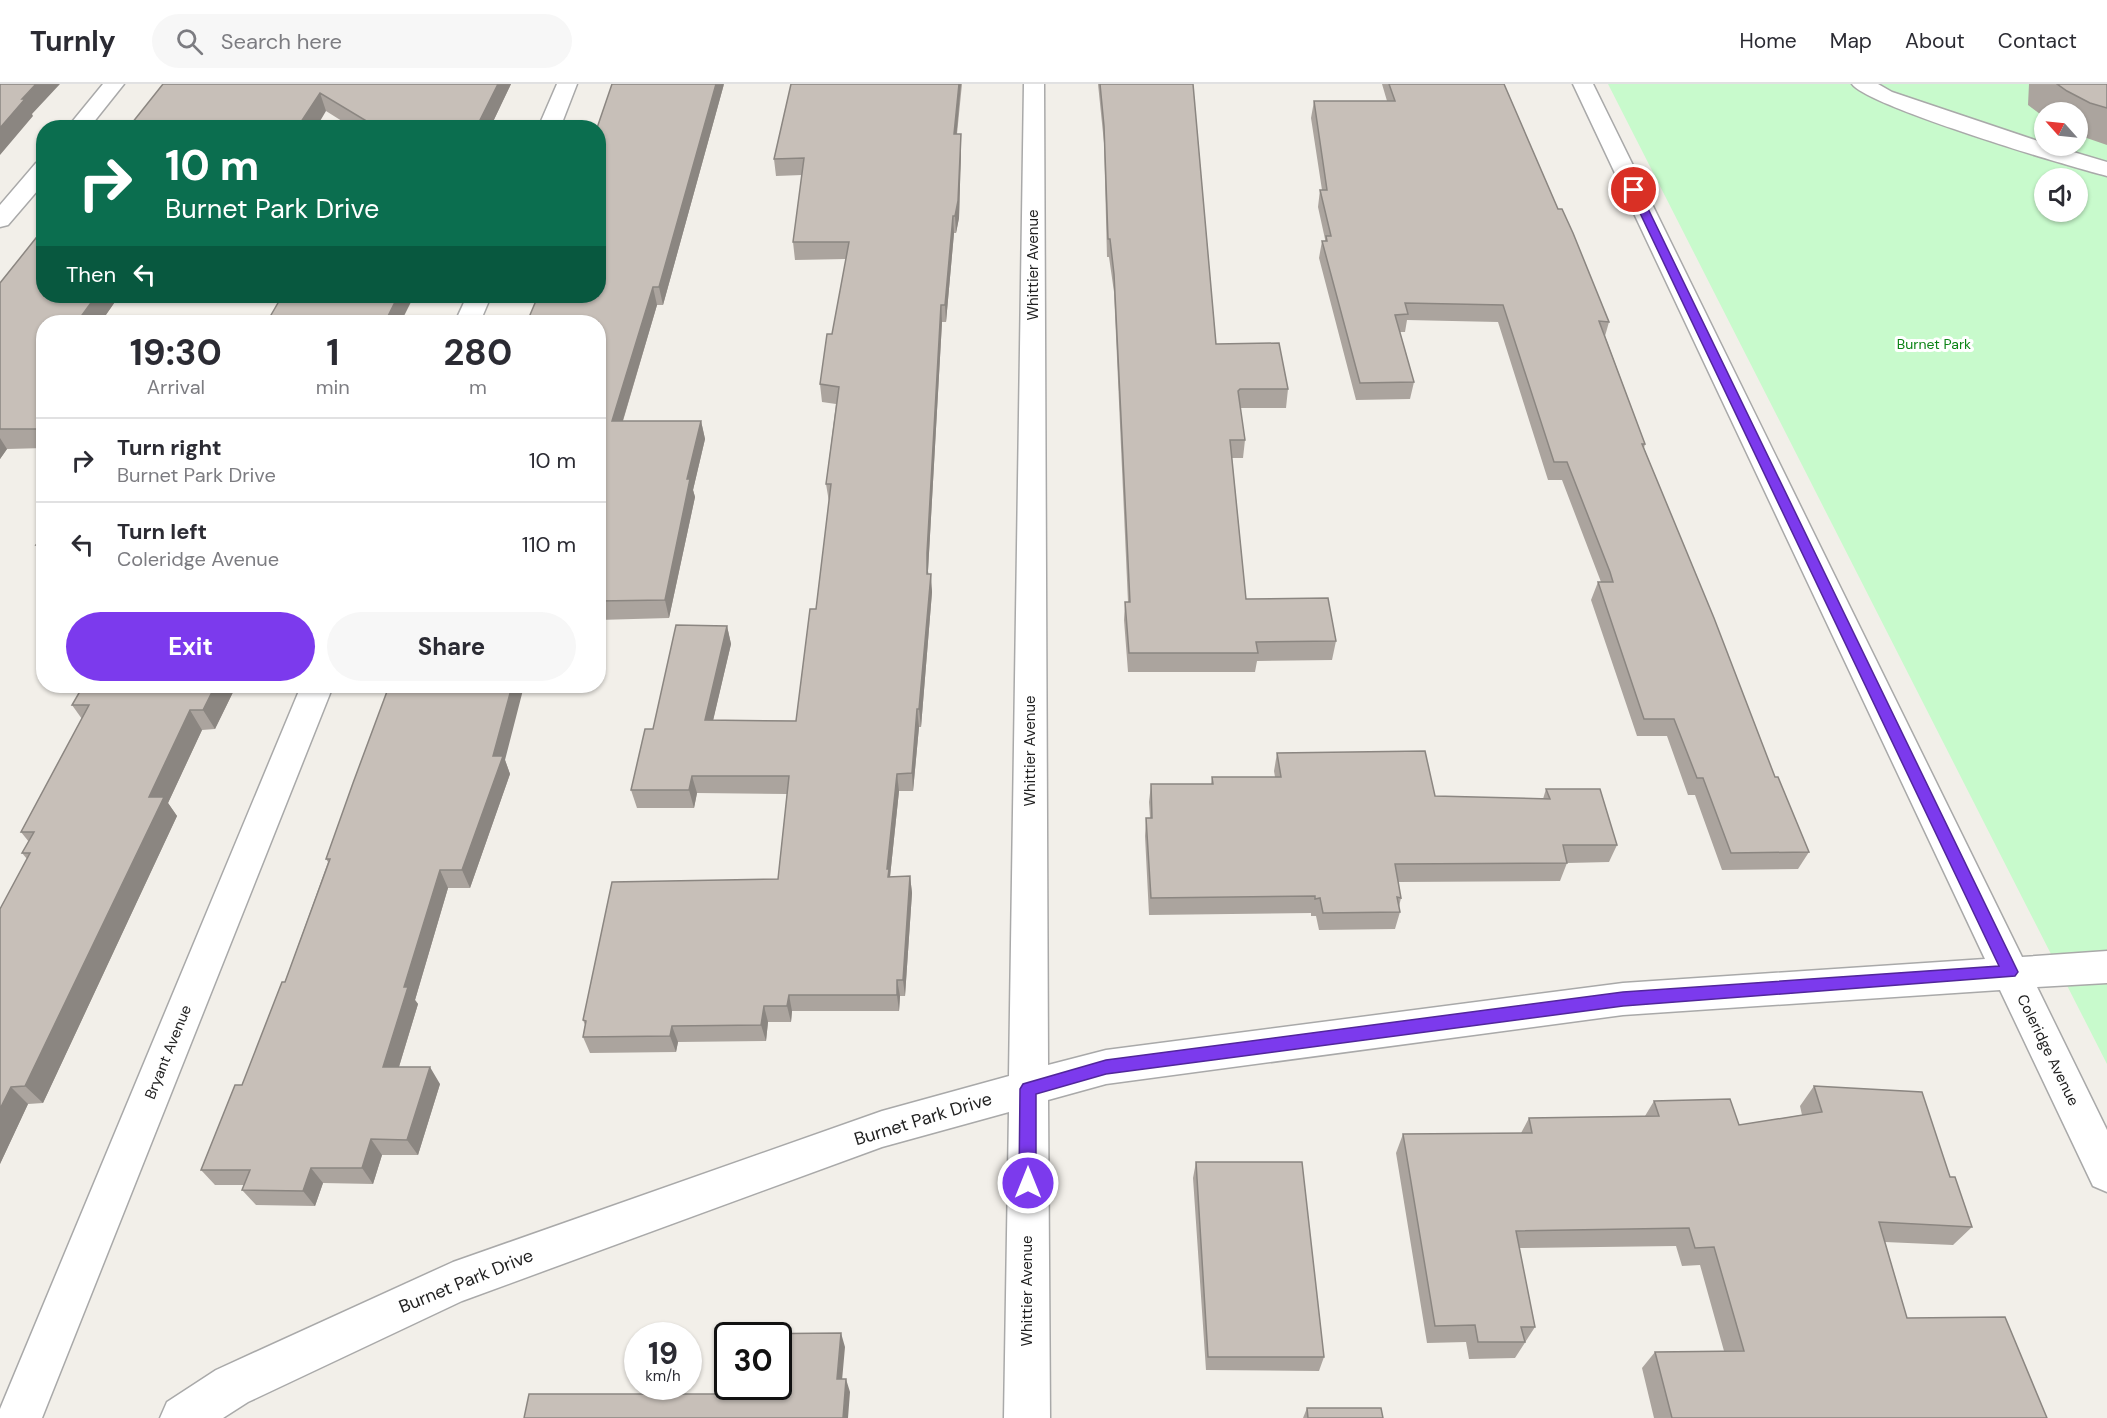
<!DOCTYPE html>
<html lang="en">
<head>
<meta charset="utf-8">
<style>
	:root { --surface:#fff; --page:#f7f7f7; --text:#2b2b33; --muted:#7c7c81; --line:#e1e1e2; --accent:#7c3aed }
	body { margin:0; font-family:"DM Sans",sans-serif; background:var(--page); color:var(--text); height:100vh; display:flex; flex-direction:column; font-size:22px; white-space:nowrap }
	* { box-sizing:border-box; margin:0 }
	p { font-size:20px; color:var(--muted) }
	.icon { flex:none; width:33px; height:33px; fill:none; stroke:currentColor; stroke-width:2; stroke-linecap:round; stroke-linejoin:round }
	.map { position:relative; flex:1; overflow:hidden }
	.panel { position:absolute; left:36px; top:231px; width:570px; height:378px; display:flex; flex-direction:column; background:var(--surface); border-radius:24px; box-shadow:0 2px 4px #0004 }
	.panel>* { flex:none }
	.banner { position:absolute; left:36px; top:36px; width:570px; height:183px; border-radius:24px; box-shadow:0 2px 4px #0004; background:#0b6e4f; color:#fff; overflow:hidden }
	.needle { width:39px; rotate:297deg }
	.tools { position:absolute; left:2034px; top:18px; display:grid; gap:12px }
	.tools a { display:grid; place-items:center; width:54px; height:54px; border-radius:50%; background:var(--surface); box-shadow:0 2px 4px #0004; font-size:30px }
	.speed { position:absolute; left:624px; top:1238px; display:flex; gap:12px; font-size:30px; font-weight:700; text-align:center }
	.speed>* { display:grid; place-content:center; width:78px; height:78px; border-radius:50%; background:var(--surface); box-shadow:0 2px 4px #0004; line-height:1 }
	.speed small { font-size:15px; font-weight:400 }
	.speed .limit { border:3px solid #111; border-radius:9px; background:#fff; color:#111 }
	.pin { position:absolute; display:grid; place-items:center; width:51px; height:51px; color:#fff; margin:-26px; border:3px solid #fff; border-radius:50%; box-shadow:0 2px 6px #0007 }
	.me { position:absolute; width:66px; margin:-33px; rotate:0deg; stroke-linejoin:round; filter:drop-shadow(0 0 4px #0008) }
	.turn { display:flex; align-items:center; gap:21px; height:126px; padding:0 30px; font-size:27px }
	.turn .icon { width:78px; height:78px; stroke-width:2.5 }
	.turn b { display:block; font-size:42px; line-height:51px }
	.then { display:flex; align-items:center; height:57px; padding:0 30px; background:#0003; gap:12px; font-size:22px }
	.eta { display:flex; justify-content:space-evenly; align-items:center; height:102px; text-align:center }
	.eta b { font-size:36px; font-weight:700; line-height:42px }
	.button { display:flex; gap:12px; margin-top:auto; padding:12px 30px }
	.button a { flex:1; height:69px; border-radius:36px; background:var(--accent); color:#fff; font-size:24px; font-weight:700; line-height:69px; text-align:center }
	.button a+a { background:var(--page); color:var(--text) }
	ul { padding:0; list-style:none }
	li { display:flex; align-items:center; gap:18px; height:84px; padding:0 30px; border-top:2px solid var(--line) }
	li div { flex:1 }
	li b { display:block; font-size:22px }
	li em { font-style:normal }
	header { display:flex; align-items:center; gap:36px; box-sizing:border-box; height:84px; padding:0 30px; background:var(--surface); border-bottom:2px solid var(--line) }
	header strong { font-size:28px }
	nav { display:flex; gap:33px; margin-inline-start:auto; font-size:21px }
	.search { width:420px; height:54px; background:var(--page); display:flex; align-items:center; gap:15px; box-sizing:border-box; padding:0 21px; border-radius:33px; color:var(--muted); font-size:22px }
	.map>svg:first-child { display:block }
	.park { fill:#c8facc; fill-rule:evenodd }
	.lines { fill:none; stroke-linecap:round; stroke-linejoin:round }
	.minor-casing { stroke:#a9a9a9; stroke-width:3 }
	.minor { fill:#fff; fill-rule:evenodd }
	.wall { fill:#aba49e }
	.shaded-wall { fill:#8b8681 }
	.building { fill:#c7bfb8; stroke:#8b8681; stroke-width:1.5 }
	.route { fill:#7c3aed; stroke:#51269a; stroke-width:1.5 }
	.labels { text-anchor:middle; stroke-width:6; stroke-linejoin:round; paint-order:stroke }
	.far-park-label { font-size:14px; fill:#0c8416; stroke:#fff }
	.street-label { font-size:15px; fill:#222; stroke:#fff }
	.near-street-label { font-size:18px; fill:#222; stroke:#fff }
</style>
</head>
<body>
<header>
<strong>Turnly</strong>
<div class="search"><svg class="icon" aria-label="search" viewBox="0 0 24 24"><circle cx="10" cy="10" r="6"/><path d="M15 15l6 6"/></svg>Search here</div>
<nav><a>Home</a><a>Map</a><a>About</a><a>Contact</a></nav>
</header>
<div class="map">
<svg width="2107" height="1334" viewBox="0 0 2107 1334">
	<rect width="100%" height="100%" fill="#f2efe9"/>
	<!-- park -->
	<path class="park" d="M1608 0H2107V980ZM2044 28H2078V62H2044ZM2044 94H2078V128H2044Z"/>
	<g class="lines">
		<!-- minor casing -->
		<g class="minor-casing">
			<path id="minor" d="M103 0H124L89 44H67Z
				M557 0H577L560 44H538Z
				M1024 0H1044L1048 981 1106 966 1623 899 1985 875 1573 0H1593L2022 873 2107 867V899L2037 903 2107 1046V1108L2093 1102 2000 906 1623 931 1106 1000 1048 1016 1050 1334H1004L1009 1028 882 1063 462 1217 248 1318 223 1334H160L167 1318 216 1286 453 1178 882 1027 1009 992Z
				M1852 0H1878L1892 8 2044 59V62H2053L2107 78V92C2070 83 1867 22 1852 0Z
				M44 77V99L8 141 0 143V121L36 79Z
				M467 212H491L480 238H455Z
				M301 602H333L42 1334H0V1325Z"/>
		</g>
		<!-- minor -->
		<use href="#minor" class="minor"/>
	</g>
	<!-- wall -->
	<path class="wall" d="M163 0H511L490 44H353L326 27Z
		M724 0 663 221H657L623 337H701L705 355 693 406 695 413 669 534 598 536V238Z
		M791 0H962L957 50H961V67L959 134 956 149H954L946 238H942L928 487 932 508 921 643H919L913 707H899L890 793 910 792 912 809 905 912H900L899 927H792L791 938H768L766 957 678 958 676 968 590 969 583 953 585 941 583 936 778 795 787 710 697 709 694 724H637L631 706 653 645 727 542 731 560 713 636 796 637 816 525 829 418 826 400 836 320 822 318 820 300 832 250 846 175 795 176 793 158 802 91 776 92 774 75Z
		M1098 0H1193L1216 260 1288 305 1286 324H1240L1245 356 1243 374H1232L1246 515 1336 557 1332 576 1257 577 1255 588H1128L1124 536 1125 518H1128L1114 208 1109 173H1107L1104 59Z
		M1382 0H1504L1558 125 1609 238 1605 252 1645 360 1644 364 1775 693 1809 768 1798 785 1722 786 1695 711H1688L1667 652H1637L1591 516 1598 498H1601L1562 396H1548L1498 238 1407 236 1405 248H1400L1414 298 1410 315 1356 316 1319 174 1322 157H1325V155L1318 123 1320 106H1322L1311 34 1314 17H1387Z
		M2029 0H2107V61L2078 51V28H2044V33L2028 21Z
		M0 199 44 212H119L101 238H44V364L7 365 0 375Z
		M44 450V472L36 461Z
		M83 602H236L215 645 202 646 168 719 177 732 43 1019 28 1020 0 1080 27 775 22 769 29 758 21 748 82 635 72 621Z
		M1277 669 1435 712 1543 715 1546 705 1617 761 1609 778 1567 779 1560 797 1398 798 1401 814 1399 823 1400 828 1395 845 1319 846 1316 832H1311V829L1149 831 1145 752 1146 734H1150L1149 718 1151 700H1211L1212 693H1275L1274 687Z
		M505 676 510 690 470 804H448L415 916 418 920 399 983 440 1000 418 1071H382L373 1100 323 1099 315 1122 256 1121 242 1106 244 1101H215L201 1086 242 1001 285 898 328 778 326 775Z
		M1814 1002 1950 1093 1972 1143 1953 1161 1885 1158 1907 1234 2047 1334H1654L1642 1284 1655 1268 1724 1267 1700 1181 1682 1182 1676 1162 1519 1164 1535 1243 1515 1274 1469 1275 1466 1258 1427 1259 1396 1069 1403 1050 1521 1049 1529 1034 1645 1032 1654 1017 1739 1041 1802 1031 1800 1022Z
		M1196 1078 1324 1273 1319 1287 1206 1286 1193 1094Z
		M1307 1324 1383 1334H1303Z"/>
	<!-- shaded-wall -->
	<path class="shaded-wall" d="M36 0H60L32 30 33 32 0 71V44L22 15Z
		M498 0H511L490 44H476Z
		M716 0H724L663 221 659 203Z
		M959 0H961L955 67 954 50Z
		M320 9 326 27 316 44H297Z
		M961 50V67L959 134 956 149 955 132Z
		M953 132 954 149 946 238 945 221Z
		M653 203 657 221 617 356 612 337Z
		M96 212H119L101 238H77Z
		M398 212H414L401 238H385Z
		M941 221 942 238 928 487V508L927 490V469Z
		M701 337 705 355 693 406 695 413 669 534 665 516 687 395Z
		M0 354 7 365 0 375Z
		M931 490 932 508 921 643 919 625Z
		M727 542 731 560 709 654 705 636Z
		M215 602H236L215 645 203 626Z
		M512 602H524L505 676 510 690 470 804 462 786Z
		M917 625 919 643 913 707 912 689Z
		M190 626 202 646 168 719 177 732 43 1019 25 1002 149 713Z
		M897 690 899 707 889 802 887 785Z
		M692 692 697 709 694 724 689 706Z
		M440 786 448 804 415 916 418 920 394 999 383 983 404 903Z
		M910 792 912 809 905 912 903 896Z
		M897 896 900 912 899 927 897 911Z
		M789 911 792 927 791 938 787 922Z
		M764 922 768 938 766 957 761 941Z
		M672 942 678 958 676 968 670 952Z
		M430 983 440 1000 418 1071 407 1056Z
		M11 1003 28 1020 0 1080V1025Z
		M371 1055 382 1071 373 1100 362 1084Z
		M311 1084 323 1099 315 1122 303 1107Z
		M841 1249 845 1263 841 1308 837 1295Z
		M846 1295 850 1308 848 1334H843Z"/>
	<!-- building -->
	<path class="building" d="M0 0H36L22 15H25L0 44Z
		M163 0H498L476 44H378L320 9 297 44H128Z
		M612 0H716L659 203H653L612 337H701L687 395H690L665 516 598 517V238H527L538 212H598V44H597Z
		M791 0H959L954 50H961L958 117 955 132H953L945 221H941L927 469V490H931L919 625H917L912 689 897 690 887 785H889L888 793 910 792 903 896H897V911H789L787 922H764L761 941 672 942 670 952 583 953 586 937 583 936 612 798 778 795 789 692H692L689 706H631L645 645H653L676 541 727 542 705 636 796 637 810 525H816L831 400H826L839 303 820 300 827 250H832L849 158H793L804 74 774 75Z
		M1100 0H1193L1216 260 1279 259 1288 305H1240L1238 307 1245 356H1230L1246 515 1328 514 1336 557 1256 558 1258 569H1129L1125 518H1130L1114 190 1110 155H1108L1104 42Z
		M1389 0H1504L1558 125H1562L1573 149 1609 238 1599 237 1645 360H1642L1714 534 1775 693H1778L1809 768 1731 769 1703 694H1697L1674 635H1644L1598 498H1613L1610 488 1567 378H1554L1503 221 1405 219 1408 230 1395 231 1414 298 1360 299 1322 157H1327L1326 152H1331L1320 106H1327L1314 17H1395Z
		M2057 0H2107V24L2090 19 2067 7Z
		M44 144V212H96L77 238H44V345H0V199Z
		M282 212H398L385 238H267Z
		M44 450V461H36Z
		M83 602H215L203 626H190L149 713H164L25 1002 11 1003 0 1025V825L30 769H22L34 748H21L89 621H72Z
		M389 602H512L493 672H503L462 786H440L404 903H408L383 983H430L407 1056 371 1055 362 1084H311L303 1107 242 1106 250 1086H201L235 1001H242L282 898H285L330 775H326L353 699Z
		M1425 667 1435 712 1550 715 1546 705H1600L1617 761H1563L1567 779 1395 780 1401 814 1397 813 1400 828 1323 829 1320 814 1315 815V812L1151 814 1146 734H1152L1151 700H1213L1212 693H1281L1277 669Z
		M1814 1002 1922 1008 1950 1093H1955L1972 1143 1879 1138 1907 1234 2005 1233 2047 1334H1672L1655 1268 1744 1267 1714 1163 1695 1164 1689 1144 1516 1147 1535 1243H1521L1525 1258H1478L1475 1241 1435 1242 1403 1050 1532 1049 1529 1034 1659 1032 1654 1017 1730 1015 1739 1041 1822 1028Z
		M1196 1078H1302L1324 1273H1208Z
		M841 1249 837 1295H846L843 1334H524L529 1310H720L727 1258 728 1302H778V1251H739V1250Z
		M1307 1324H1381L1383 1334H1308Z"/>
	<!-- route -->
	<path class="route" d="M1634 103 1639 106 2018 888 2015 892 1623 922 1106 990 1036 1010V1099L1034 1104 1028 1107 1022 1104 1019 1099 1020 1005 1023 1000 1106 976 1623 908 1999 882 1629 106Z"/>
	<g class="labels">
		<!-- far-park labels -->
		<g class="far-park-label">
			<text x="1934" y="265">Burnet Park</text>
		</g>
		<!-- street labels -->
		<g class="street-label">
			<text transform="translate(1033 181) rotate(-90)" y="5">Whittier Avenue</text>
			<text transform="translate(1030 667) rotate(-90)" y="5">Whittier Avenue</text>
			<text transform="translate(2048 966) rotate(64)" y="5">Coleridge Avenue</text>
			<text transform="translate(168 968) rotate(-68)" y="5">Bryant Avenue</text>
			<text transform="translate(1027 1207) rotate(-90)" y="5">Whittier Avenue</text>
		</g>
		<!-- near-street labels -->
		<g class="near-street-label">
			<text transform="translate(923 1035) rotate(-17)" y="6">Burnet Park Drive</text>
			<text transform="translate(466 1197) rotate(-22)" y="6">Burnet Park Drive</text>
		</g>
	</g>
</svg>
<div class="tools">
<a><svg class="needle" viewBox="-14 -14 28 28"><path d="M0-13l5 13h-10z" fill="#e53935"/><path d="M0 13l5-13h-10z" fill="#7c7c81"/></svg></a>
<a><svg class="icon" aria-label="sound" viewBox="0 0 24 24"><path d="M4 9h4l5-4v14l-5-4H4zM17 9q2 3 0 6"/></svg></a>
</div>
<div class="speed"><div>19<small>km/h</small></div><div class="limit">30</div></div>
<div class="pin" style="left:1634px;top:106px;background:#d93025"><svg class="icon" aria-label="arrive" viewBox="0 0 24 24"><path d="M6 21V4h12l-3 4 3 4H6"/></svg></div>
<svg class="me" style="left:1028px;top:1099px" viewBox="-20 -20 40 40"><circle r="17" fill="#7c3aed" stroke="#fff" stroke-width="3"/><path d="M0-11L8 9 0 5-8 9z" fill="#fff"/></svg>
<div class="banner">
<div class="turn"><svg class="icon" aria-label="right" viewBox="0 0 24 24"><path d="M7 20v-9h11M14 6l5 5-5 5"/></svg><div><b>10 m</b>Burnet Park Drive</div></div>
<div class="then">Then<svg class="icon" aria-label="left" viewBox="0 0 24 24"><path d="M17 20v-9H6M10 6l-5 5 5 5"/></svg></div>
</div>
<section class="panel">
<div class="eta">
<div><b>19:30</b><p>Arrival</p></div>
<div><b>1</b><p>min</p></div>
<div><b>280</b><p>m</p></div>
</div>
<ul>
<li><svg class="icon" aria-label="right" viewBox="0 0 24 24"><path d="M7 20v-9h11M14 6l5 5-5 5"/></svg><div><b>Turn right</b><p>Burnet Park Drive</p></div><em>10 m</em></li>
<li><svg class="icon" aria-label="left" viewBox="0 0 24 24"><path d="M17 20v-9H6M10 6l-5 5 5 5"/></svg><div><b>Turn left</b><p>Coleridge Avenue</p></div><em>110 m</em></li>
</ul>
<div class="button"><a>Exit</a><a>Share</a></div>
</section>
</div>
</body>
</html>
